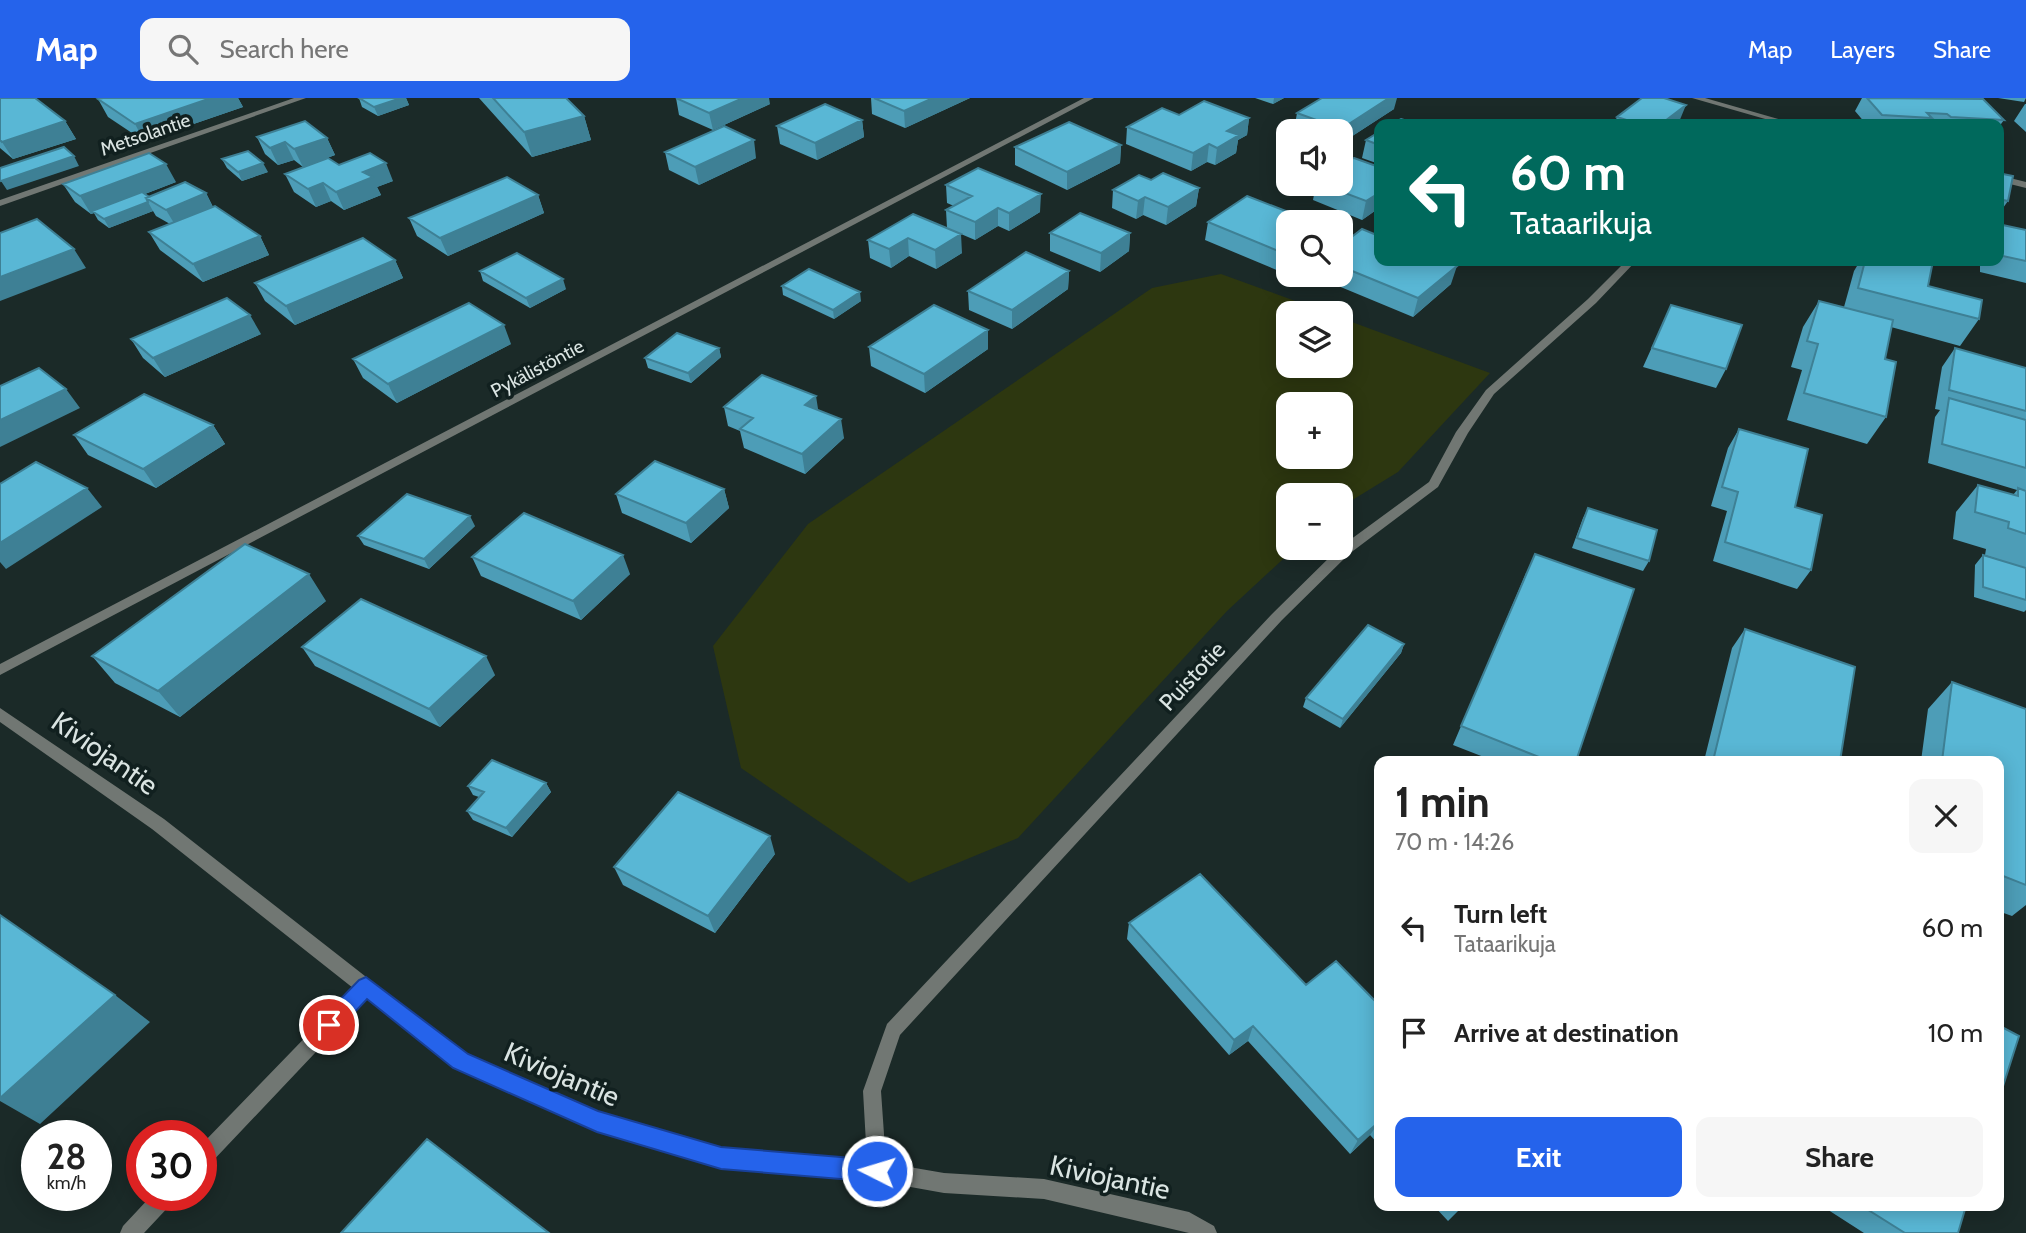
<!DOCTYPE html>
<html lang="en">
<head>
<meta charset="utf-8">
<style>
	:root { --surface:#fff; --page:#f6f6f6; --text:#222; --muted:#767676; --accent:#2563eb }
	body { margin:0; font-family:Cabin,sans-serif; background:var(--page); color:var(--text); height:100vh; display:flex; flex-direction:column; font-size:26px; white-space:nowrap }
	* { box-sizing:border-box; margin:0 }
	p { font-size:23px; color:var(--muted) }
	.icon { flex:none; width:38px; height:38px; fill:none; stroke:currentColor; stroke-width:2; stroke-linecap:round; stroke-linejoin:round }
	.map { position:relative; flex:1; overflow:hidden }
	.side { position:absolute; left:1374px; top:658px; width:630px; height:455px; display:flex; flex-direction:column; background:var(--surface); border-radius:14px; box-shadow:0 4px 18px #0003 }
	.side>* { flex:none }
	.banner { position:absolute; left:1374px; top:21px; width:630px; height:147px; border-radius:14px; box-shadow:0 4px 18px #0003; background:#00695c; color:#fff; overflow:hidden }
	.buttons { position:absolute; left:1276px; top:21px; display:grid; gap:14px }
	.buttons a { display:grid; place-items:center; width:77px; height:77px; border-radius:14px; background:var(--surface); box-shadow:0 4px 18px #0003; font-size:35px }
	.speed { position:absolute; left:21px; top:1022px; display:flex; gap:14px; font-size:35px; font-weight:700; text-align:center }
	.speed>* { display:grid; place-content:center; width:91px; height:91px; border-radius:50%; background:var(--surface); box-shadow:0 4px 18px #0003; line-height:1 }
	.speed small { font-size:18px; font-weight:400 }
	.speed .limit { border:10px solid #d22; background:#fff; color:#111 }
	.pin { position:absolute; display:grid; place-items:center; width:60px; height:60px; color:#fff; margin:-30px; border:4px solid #fff; border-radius:50%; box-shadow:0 2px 7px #0007 }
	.me { position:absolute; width:77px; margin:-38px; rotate:275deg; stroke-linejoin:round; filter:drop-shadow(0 0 5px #0008) }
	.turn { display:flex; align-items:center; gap:24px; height:147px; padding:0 21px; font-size:32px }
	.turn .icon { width:91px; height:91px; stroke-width:2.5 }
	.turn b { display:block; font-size:49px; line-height:60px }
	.round { display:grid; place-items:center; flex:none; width:74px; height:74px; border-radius:14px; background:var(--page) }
	.summary { display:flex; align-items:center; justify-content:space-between; height:119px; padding:0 21px }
	h1 { font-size:42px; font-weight:700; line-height:52px }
	.button { display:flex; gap:14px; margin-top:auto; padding:14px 21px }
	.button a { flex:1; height:80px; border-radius:14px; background:var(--accent); color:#fff; font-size:28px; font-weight:700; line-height:80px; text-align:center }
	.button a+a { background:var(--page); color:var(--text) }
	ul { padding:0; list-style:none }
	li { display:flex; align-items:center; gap:21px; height:105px; padding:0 21px }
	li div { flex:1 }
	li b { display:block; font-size:26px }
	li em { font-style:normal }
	header { display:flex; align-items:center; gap:42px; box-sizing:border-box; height:98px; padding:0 35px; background:var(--accent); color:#fff }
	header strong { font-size:33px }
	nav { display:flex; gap:38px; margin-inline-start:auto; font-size:24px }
	.search { width:490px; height:63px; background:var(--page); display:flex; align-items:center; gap:18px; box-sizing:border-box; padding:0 24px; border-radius:14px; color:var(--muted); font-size:26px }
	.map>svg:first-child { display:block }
	.green { fill:#2d3710; fill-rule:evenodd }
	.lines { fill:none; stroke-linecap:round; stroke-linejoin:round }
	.minor { fill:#717773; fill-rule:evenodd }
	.wall { fill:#4d9db7 }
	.shaded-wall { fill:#3e8095 }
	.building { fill:#59b7d5; stroke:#3e8095; stroke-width:2 }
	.route { fill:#2563eb; stroke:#184099; stroke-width:2 }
	.labels { text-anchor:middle; stroke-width:7; stroke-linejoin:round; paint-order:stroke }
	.far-street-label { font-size:19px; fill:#dae4e2; stroke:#11201f }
	.street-label { font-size:23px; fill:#dae4e2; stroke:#11201f }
	.near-street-label { font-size:28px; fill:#dae4e2; stroke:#11201f }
</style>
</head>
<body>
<header>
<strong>Map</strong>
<div class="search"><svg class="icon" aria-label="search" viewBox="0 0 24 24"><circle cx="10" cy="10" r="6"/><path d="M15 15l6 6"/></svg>Search here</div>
<nav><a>Map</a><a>Layers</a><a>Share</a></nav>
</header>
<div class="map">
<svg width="2026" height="1135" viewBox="0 0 2026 1135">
	<rect width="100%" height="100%" fill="#1b2a28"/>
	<!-- green -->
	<path class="green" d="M1221 176 1328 215H1288V268H1340L1341 220 1490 275 1398 374 1341 409 1340 397H1288V450H1295L1227 513 1018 740 909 785 741 670 713 548 808 426 1152 190ZM1288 306H1340V359H1288Z"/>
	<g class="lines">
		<!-- minor -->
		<path class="minor" d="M294 0H306L0 108V102Z
			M1084 0H1094L0 577V566Z
			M1692 0H1705L1796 26H1783Z
			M1998 77 2026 84V90L1998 83Z
			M1626 163H1636L1596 205 1494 296 1468 335 1438 389 1349 456 1282 522 900 937 881 993 886 1065 944 1075 1044 1081 1189 1114 1214 1128 1217 1135H1189L1044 1101 944 1095 877 1083 721 1070 597 1033 454 969 367 900 208 1068 201 1070V1047L353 890 152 731 0 624V610L164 721 466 957 598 1015 721 1050 867 1063 863 993 887 926 1272 516 1339 450 1429 384 1456 334 1486 292 1588 201Z
			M152 1097H176L173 1104 144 1135H120L123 1128Z"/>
	</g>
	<!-- wall -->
	<path class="wall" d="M0 0 65 23 76 41 13 61 0 50Z
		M101 0H238L243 9 144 43 108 19 98 1Z
		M359 0H406L409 7 378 18 362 9Z
		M479 0H566L584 18 591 42 532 59Z
		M676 0 770 6 713 32 679 17Z
		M871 0H970L905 30 872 16Z
		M1255 0H1284L1273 6Z
		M1862 0H1963L2004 22 1998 30V26H1866L1855 13Z
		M1998 0H2026L2024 4Z
		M2025 6H2026V34L2014 23Z
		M1394 11 1340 46V33H1297L1294 32 1297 15Z
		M1179 17 1249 20 1247 37 1238 42 1236 55 1215 67 1207 64 1191 73 1126 46 1127 29Z
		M1617 19 1679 24 1676 26H1614Z
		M862 22 864 39 817 62 780 46 777 28Z
		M1379 34V66L1362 60 1366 42Z
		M257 39 327 40 335 57 303 69 294 62 278 67 265 56Z
		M1121 47 1120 65 1067 92 1015 67V49Z
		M665 54 756 60 699 87 669 72Z
		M222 61 268 74 242 83 227 70Z
		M339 67 393 83 377 89 381 97 344 112 331 103 316 109 294 94 285 76Z
		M1379 69V110L1362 122 1313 102 1316 86H1340Z
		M1998 75 2008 103 1998 117Z
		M1151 82 1199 90 1196 108 1166 127 1143 117 1136 121 1112 110 1113 92Z
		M176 84 145 96 149 99 206 95 213 109 260 138 269 157 203 184 160 152 149 134 170 126 156 118 153 113 109 130 98 122 94 115 91 116 75 104 63 86Z
		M946 87 1040 114 1009 133 998 128 975 142 947 130 946 112 954 108 947 105Z
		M538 97 544 115 448 158 417 138 409 120Z
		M913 116 962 155 936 171 909 158 891 170 870 160 868 142Z
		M1208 124H1288V177H1293L1291 178 1205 142Z
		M1998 126 2026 132V185L1980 174V163H1998Z
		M1050 135H1130L1129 153 1100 174 1050 153Z
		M1340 148 1451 186 1413 219 1319 180V177H1340Z
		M395 162 403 180 295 227 265 203 255 185Z
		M1860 163H1933L1928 188 1979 221 1960 248 1891 229 1885 261 1886 319 1867 346 1787 322 1802 272 1791 269 1803 229 1819 203 1844 209 1854 173Z
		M480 173 566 191 530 210 483 183Z
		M1069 173 1068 191 1012 231 969 212 968 193Z
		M782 188 861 203 834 221 783 197Z
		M1671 207 1726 271 1716 290 1643 269Z
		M988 232V251L925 295 871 268 869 249Z
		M261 236 165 279 143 260 131 241Z
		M511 246 397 305 363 280 353 261Z
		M719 250 721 259 691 285 648 270 645 260Z
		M1955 250 2026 270V512L2024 514 1974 499 1975 467 1983 457 2012 466 1985 457 1986 451 1953 441 1956 414 1978 387 2013 397 2017 392 1928 365 1935 319 1940 312 1935 311 1942 269Z
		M724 309 818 312 844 340 805 376 744 350 740 333 728 328Z
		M213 327 225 346 156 390 88 357 74 337Z
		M1739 331 1811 472 1797 491 1713 463 1727 413 1711 408 1728 350Z
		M724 391 729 410 691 445 622 415 616 396Z
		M1588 410 1649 463 1643 473 1572 450 1583 420Z
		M475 428 429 471 364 447 358 438Z
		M472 459 630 476 581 522 481 478Z
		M1526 475 1576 663H1494L1453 647Z
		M326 503 180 619 115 585 92 558Z
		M1745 531 1840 663H1704L1732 550Z
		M1404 546 1401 555 1340 630 1303 609 1306 600Z
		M302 549 495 577 440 629 315 568Z
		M1952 584 2026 611V807L2012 818 1998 813V663H1921L1928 611Z
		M546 685 551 694 512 739 473 722 467 713 479 699 473 697 468 688Z
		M775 756 715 835 623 787 614 769Z
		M1129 825 1306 887 1379 907V1047L1370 1037 1350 1056 1248 943 1229 957 1127 841Z
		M1434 1108H1463L1448 1123Z
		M1822 1108H1966L1958 1135H1864Z"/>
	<!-- shaded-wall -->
	<path class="shaded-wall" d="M211 0H238L243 9 144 43 135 26Z
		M401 0H406L409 7 378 18 374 9Z
		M743 0H769L770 6 713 32 709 15Z
		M933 0H970L905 30 904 13Z
		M1274 0H1284L1273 6Z
		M1389 0H1397L1394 11 1340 46 1341 31Z
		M1686 7 1679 24 1676 26H1661Z
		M584 18 591 42 532 59 524 34Z
		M1249 20 1247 37 1238 42 1236 55 1215 67 1217 50 1227 33Z
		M862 22 864 39 817 62 815 45Z
		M65 23 76 41 13 61 2 44Z
		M327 40 335 57 303 69 294 51Z
		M754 42 756 60 699 87 695 69Z
		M285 44 294 62 278 67 270 50Z
		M1209 46 1207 64 1191 73 1193 55Z
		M1121 47 1120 65 1067 92V74Z
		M74 58 79 68 7 92 1 83Z
		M263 65 268 74 242 83 238 74Z
		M386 65 393 83 377 89 381 97 344 112 336 94 363 74Z
		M166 66 176 84 95 115 92 113 94 115 91 116 80 98Z
		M323 85 331 103 316 109 308 91Z
		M1199 90 1196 108 1166 127 1168 109Z
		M206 95 215 113 177 130 166 112Z
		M1379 95V110L1362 122 1366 103Z
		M1041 96 1040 114 1009 133V115Z
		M538 97 544 115 448 158 440 140Z
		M1145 99 1143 117 1136 121 1138 103Z
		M148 104 153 113 109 130 104 121Z
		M998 110V128L975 142V124Z
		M1130 135 1129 153 1100 174 1101 155Z
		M961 136 962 155 936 171 935 152Z
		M260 138 269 157 203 184 193 166Z
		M908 140 909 158 891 170 889 151Z
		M74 151 86 170 0 203V179Z
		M395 162 403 180 295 227 286 208Z
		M1457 168 1451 186 1413 219 1418 200Z
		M1069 173 1068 191 1012 231V212Z
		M563 181 566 191 530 210 526 200Z
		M860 194 861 203 834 221 833 212Z
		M250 217 261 236 165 279 153 260Z
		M504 227 511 246 397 305 388 286Z
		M988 232V251L925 295 924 276Z
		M719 250 721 259 691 285 688 275Z
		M66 291 80 310 0 349V322Z
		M816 298 819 317 805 307Z
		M841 321 844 340 805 376 802 356Z
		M213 327 225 346 156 390 143 371Z
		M87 390 102 409 6 471 0 464V445Z
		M724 391 729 410 691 445 686 425Z
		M470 418 475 428 429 471 424 461Z
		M623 457 630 476 581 522 573 503Z
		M309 476 326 503 180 619 158 593Z
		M1404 546 1401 555 1340 630 1343 621Z
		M486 558 495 577 440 629 429 611Z
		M546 685 551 694 512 739 506 730Z
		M770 738 775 756 715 835 708 818Z
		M115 897 150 924 40 1026 0 1003V1000Z
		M1253 928 1248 943 1229 957 1234 942Z
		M1379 1024 1370 1037 1350 1056 1358 1042Z"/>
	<!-- building -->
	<path class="building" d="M0 0H35L65 23 2 44 0 42Z
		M103 0H211L135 26 98 1Z
		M359 0H401L374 9Z
		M493 0H566L584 18 524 34Z
		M676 0H743L709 15Z
		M874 0H933L904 13Z
		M1322 0H1389L1341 31 1297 15Z
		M1642 0H1664L1686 7 1661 26H1639L1617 19Z
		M1867 0 1983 1 2004 22 1951 19 1947 16 1927 15 1932 20 1882 17Z
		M1204 3 1249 20 1227 33 1239 37 1217 50 1209 46 1193 55 1127 29 1162 10 1179 17Z
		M825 6 862 22 815 45 777 28Z
		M1401 21 1416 26H1392Z
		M305 23 327 40 294 51 285 44 270 50 257 39Z
		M1069 24 1121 47 1067 74 1015 49Z
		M724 28 754 42 695 69 665 54Z
		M1379 34V47L1366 42Z
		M64 49 74 58 1 83 0 82V70Z
		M248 53 263 65 238 74 222 61Z
		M149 55 166 66 80 98 63 86Z
		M370 55 386 65 363 74 373 79 336 94 323 85 308 91 285 76 328 60 339 67Z
		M1354 60 1379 69V95L1366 103 1321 86H1340V68Z
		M978 70 1041 96 1009 115 998 110 975 124 946 112 972 98 946 87Z
		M1163 75 1199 90 1168 109 1145 99 1138 103 1113 92 1139 77 1151 82Z
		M1998 75 2013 78 2008 103 1998 101Z
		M507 79 538 97 440 140 409 120Z
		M185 84 206 95 166 112 146 100Z
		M142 94 149 99 146 100 148 104 104 121 92 113Z
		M1247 98 1314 124H1288V157L1208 124Z
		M215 108 260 138 193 166 149 134Z
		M1080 115 1130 135 1101 155 1050 135Z
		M913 116 961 136 935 152 908 140 889 151 868 142Z
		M37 121 74 151 0 179V135Z
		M1998 126 2026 132V163L1998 157Z
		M1362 131 1379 138V163H1443L1457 168 1418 200 1340 168V148Z
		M363 140 395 162 286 208 255 185Z
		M1026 154 1069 173 1012 212 968 193Z
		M517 155 563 181 526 200 480 173Z
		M1865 163H1933L1928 188 1982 202 1979 221 1858 190Z
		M809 171 860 194 833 212 782 188Z
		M227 200 250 217 153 260 131 241Z
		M1819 203 1893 222 1885 261 1896 264 1886 319 1804 295 1818 246 1807 243Z
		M469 205 504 227 388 286 353 261Z
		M934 207 988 232 924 276 869 249Z
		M1671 207 1742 227 1726 271 1652 250Z
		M677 235 719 250 688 275 645 260Z
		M1955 250 2026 270V313L1949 292Z
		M39 270 66 291 0 322V288Z
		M762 277 816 298 805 307 841 321 802 356 740 331 753 320 724 309Z
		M144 296 213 327 143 371 74 337Z
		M1949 300 2026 322V370L1942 346Z
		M1739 331 1808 351 1795 409 1822 417 1811 472 1725 444 1738 394 1722 389Z
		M655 363 724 391 686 425 616 396Z
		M36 364 87 390 0 445V386Z
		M1978 387 2018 398V390L2026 393V436L2008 430 2009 424 1975 414Z
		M407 396 470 418 424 461 358 438Z
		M1588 410 1657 432 1649 463 1577 440Z
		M524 415 623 457 573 503 472 459Z
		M245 446 309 476 158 593 92 558Z
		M1535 456 1634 491 1576 663H1549L1461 628Z
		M1983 457 2026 470V502L1983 489Z
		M361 501 486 558 429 611 302 549Z
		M1368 527 1404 546 1343 621 1306 600Z
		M1745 531 1855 569 1840 663H1713Z
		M1952 584 2026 611V787L1998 776V663H1942Z
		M492 662 546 685 506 730 467 713 484 694 468 688Z
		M678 694 770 738 708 818 614 769Z
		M1200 776 1306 887 1336 863 1379 907V1024L1358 1042 1253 928 1234 942 1129 825Z
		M0 817 115 897 0 1000Z
		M1998 927 2019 938 1998 1004Z
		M427 1041 549 1135H341Z
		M1862 1108H1966L1958 1135H1905Z"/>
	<!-- route -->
	<path class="route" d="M366 879 468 956 598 1013 721 1049 877 1062 884 1065 887 1073 884 1081 877 1084 721 1071 597 1034 453 970 367 901 336 934 329 936 322 934 319 927 322 920 359 882Z"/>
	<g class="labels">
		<!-- far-street labels -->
		<g class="far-street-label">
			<text transform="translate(145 36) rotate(-19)" y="7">Metsolantie</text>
			<text transform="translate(537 270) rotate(-28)" y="7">Pykälistöntie</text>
		</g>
		<!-- street labels -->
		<g class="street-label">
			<text transform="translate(1192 578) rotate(-47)" y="8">Puistotie</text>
		</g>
		<!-- near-street labels -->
		<g class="near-street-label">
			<text transform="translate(105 655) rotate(35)" y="10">Kiviojantie</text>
			<text transform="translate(562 976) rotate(23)" y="10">Kiviojantie</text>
			<text transform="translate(1110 1079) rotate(12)" y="10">Kiviojantie</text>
		</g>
	</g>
</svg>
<div class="buttons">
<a><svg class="icon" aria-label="sound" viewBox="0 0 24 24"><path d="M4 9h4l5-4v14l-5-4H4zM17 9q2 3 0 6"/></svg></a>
<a><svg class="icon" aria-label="search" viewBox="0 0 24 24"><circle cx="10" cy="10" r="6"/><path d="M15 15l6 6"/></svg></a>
<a><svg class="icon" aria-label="layers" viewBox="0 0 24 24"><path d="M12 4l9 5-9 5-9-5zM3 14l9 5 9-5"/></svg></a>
<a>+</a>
<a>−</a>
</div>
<div class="speed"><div>28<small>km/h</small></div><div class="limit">30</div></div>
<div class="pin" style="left:329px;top:927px;background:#d93025"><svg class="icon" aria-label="arrive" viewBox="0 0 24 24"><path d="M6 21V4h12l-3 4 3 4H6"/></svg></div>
<svg class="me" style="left:877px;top:1073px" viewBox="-20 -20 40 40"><circle r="17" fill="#2563eb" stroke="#fff" stroke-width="3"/><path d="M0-11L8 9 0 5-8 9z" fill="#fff"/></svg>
<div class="banner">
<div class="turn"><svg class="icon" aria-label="left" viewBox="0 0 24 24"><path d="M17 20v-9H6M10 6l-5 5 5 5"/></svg><div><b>60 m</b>Tataarikuja</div></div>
</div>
<section class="side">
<div class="summary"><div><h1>1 min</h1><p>70 m · 14:26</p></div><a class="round"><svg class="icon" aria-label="close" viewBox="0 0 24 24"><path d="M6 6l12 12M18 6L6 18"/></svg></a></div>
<ul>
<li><svg class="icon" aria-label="left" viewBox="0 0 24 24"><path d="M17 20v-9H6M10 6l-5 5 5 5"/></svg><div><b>Turn left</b><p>Tataarikuja</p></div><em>60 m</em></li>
<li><svg class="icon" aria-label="arrive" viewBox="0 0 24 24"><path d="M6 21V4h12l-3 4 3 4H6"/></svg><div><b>Arrive at destination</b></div><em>10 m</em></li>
</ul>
<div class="button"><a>Exit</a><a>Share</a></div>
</section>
</div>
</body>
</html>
